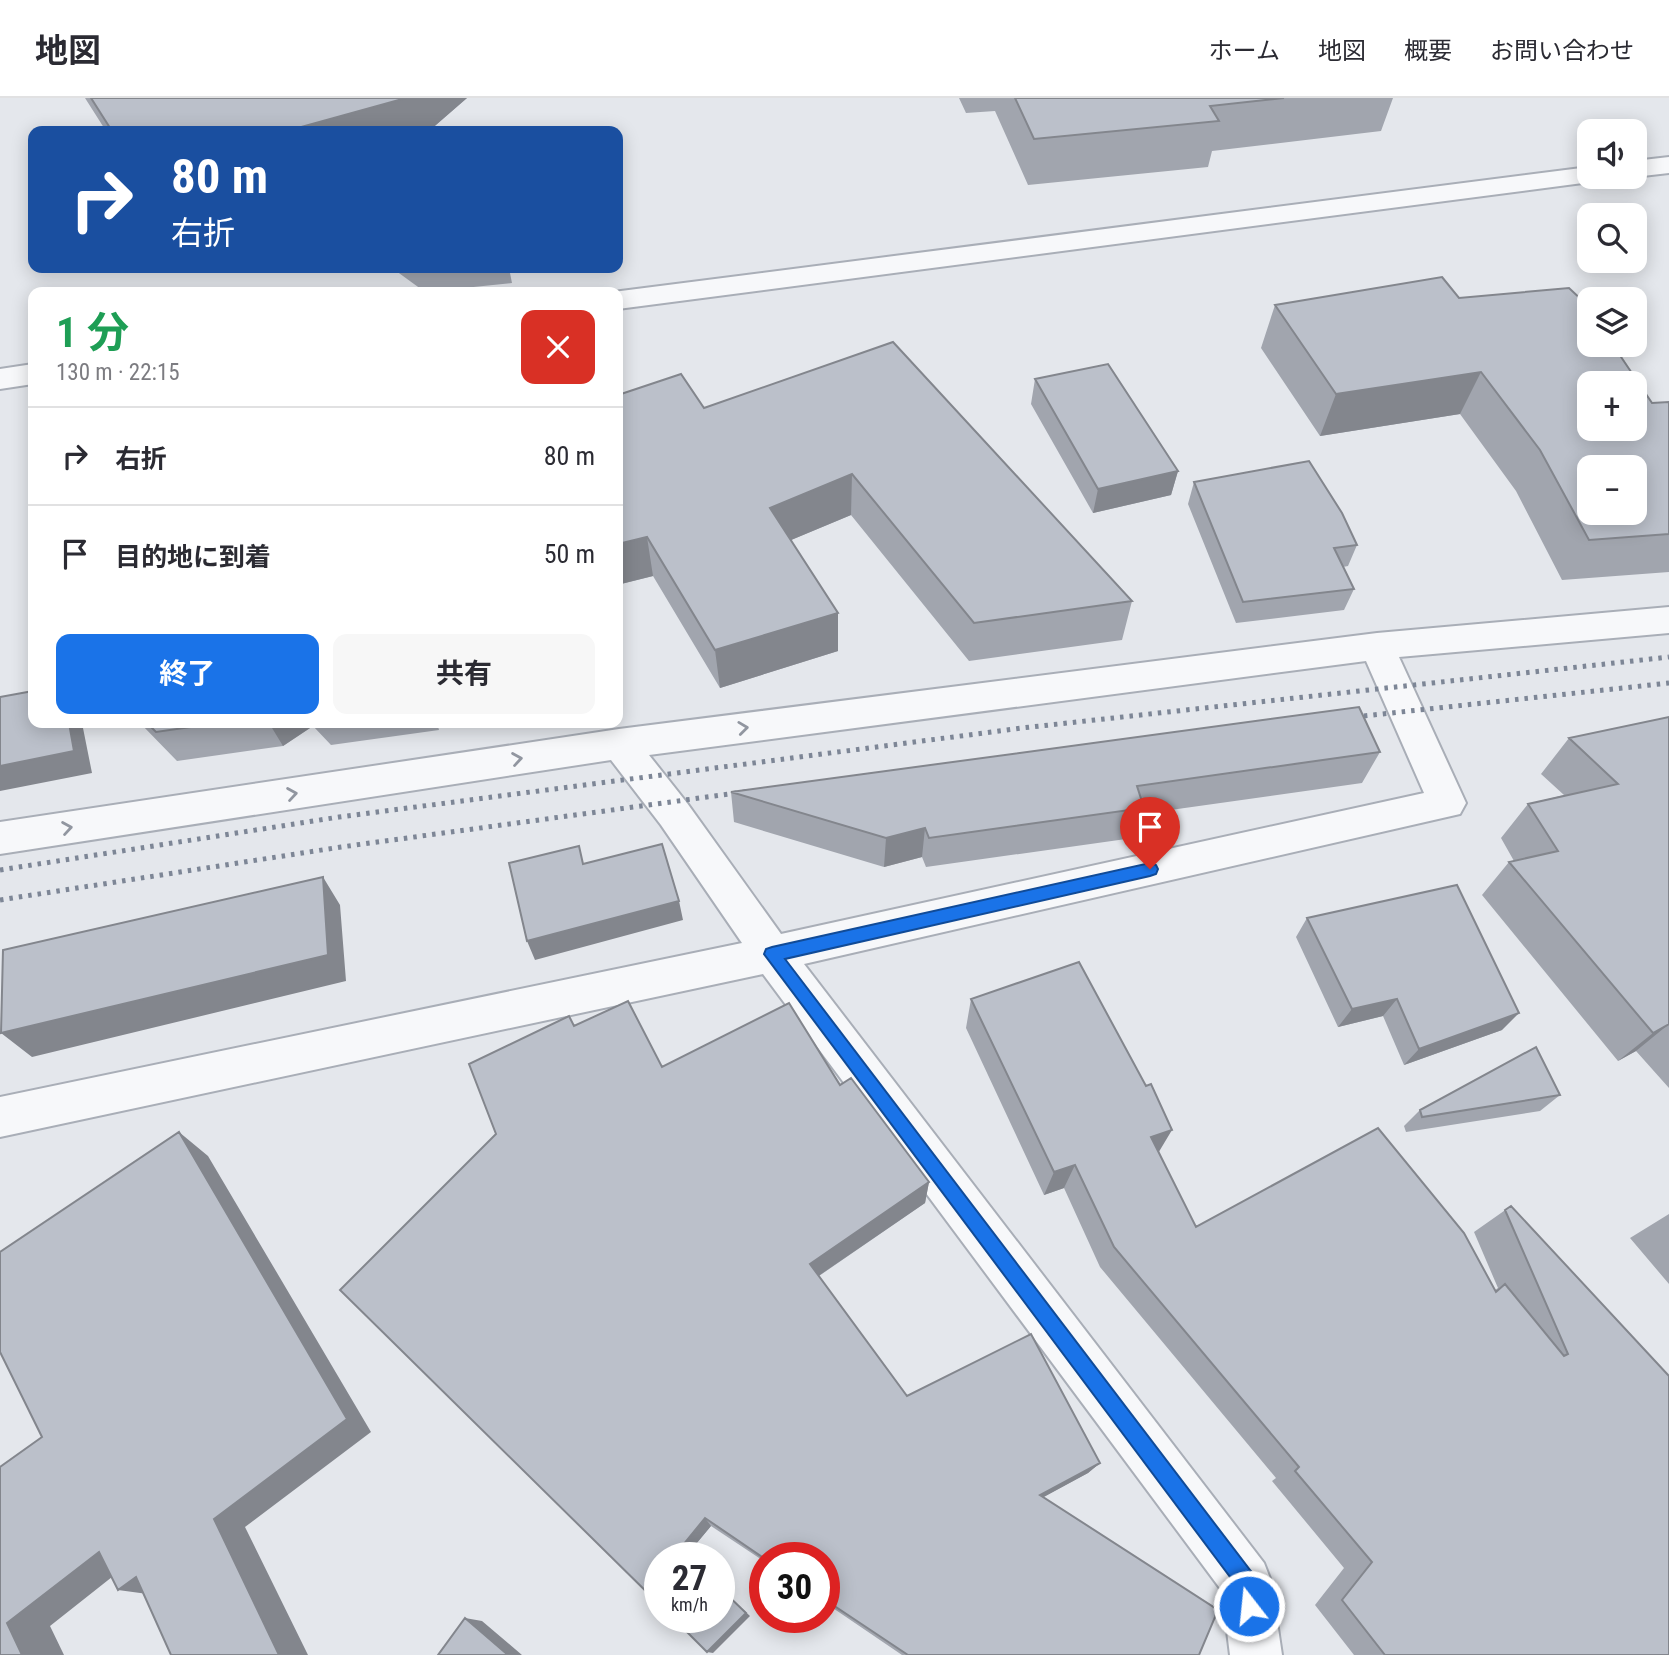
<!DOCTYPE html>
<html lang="ja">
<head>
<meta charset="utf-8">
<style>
	:root { --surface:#fff; --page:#f7f7f7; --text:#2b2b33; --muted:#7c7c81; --line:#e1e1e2; --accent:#1a73e8 }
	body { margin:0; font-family:"Roboto Condensed","Noto Sans JP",sans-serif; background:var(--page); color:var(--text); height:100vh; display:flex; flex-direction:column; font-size:26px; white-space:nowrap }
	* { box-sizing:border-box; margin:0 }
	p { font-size:23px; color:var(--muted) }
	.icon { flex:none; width:38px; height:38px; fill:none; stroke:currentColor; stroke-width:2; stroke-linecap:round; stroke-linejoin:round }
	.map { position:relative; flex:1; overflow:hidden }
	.side { position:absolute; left:28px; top:189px; width:595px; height:441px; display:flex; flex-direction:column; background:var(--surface); border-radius:14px; box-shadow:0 4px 18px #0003 }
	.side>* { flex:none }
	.banner { position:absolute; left:28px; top:28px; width:595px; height:147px; border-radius:14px; box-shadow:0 4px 18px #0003; background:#1a4fa0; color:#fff; overflow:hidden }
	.controls { position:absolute; left:1577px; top:21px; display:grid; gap:14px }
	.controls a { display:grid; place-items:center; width:70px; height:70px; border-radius:14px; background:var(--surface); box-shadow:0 4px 18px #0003; font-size:35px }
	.speed { position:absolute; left:644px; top:1444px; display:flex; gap:14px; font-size:35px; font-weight:700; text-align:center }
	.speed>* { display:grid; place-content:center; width:91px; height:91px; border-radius:50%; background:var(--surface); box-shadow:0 4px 18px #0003; line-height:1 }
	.speed small { font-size:18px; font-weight:400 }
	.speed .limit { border:10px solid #d22; background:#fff; color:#111 }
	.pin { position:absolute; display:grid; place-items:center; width:60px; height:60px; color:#fff; margin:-72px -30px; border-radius:50% 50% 50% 0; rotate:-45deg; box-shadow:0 0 7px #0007 }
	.pin .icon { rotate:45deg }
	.me { position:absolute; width:77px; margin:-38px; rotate:344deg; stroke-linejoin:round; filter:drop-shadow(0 0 5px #0008) }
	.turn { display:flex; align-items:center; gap:24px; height:147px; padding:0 28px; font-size:32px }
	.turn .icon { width:91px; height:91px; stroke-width:2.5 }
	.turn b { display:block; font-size:49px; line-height:60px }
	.round { display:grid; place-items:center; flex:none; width:74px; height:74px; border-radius:14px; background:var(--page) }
	.head { display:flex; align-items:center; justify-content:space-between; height:119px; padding:0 28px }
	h1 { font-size:42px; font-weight:700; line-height:52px; color:#1e9e55 }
	.primary-button { display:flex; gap:14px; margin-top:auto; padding:14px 28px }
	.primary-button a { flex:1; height:80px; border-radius:14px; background:var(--accent); color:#fff; font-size:28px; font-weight:700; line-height:80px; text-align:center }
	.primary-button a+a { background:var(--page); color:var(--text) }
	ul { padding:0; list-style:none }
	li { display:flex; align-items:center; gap:21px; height:98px; padding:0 28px; border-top:2px solid var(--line) }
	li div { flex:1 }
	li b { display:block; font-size:26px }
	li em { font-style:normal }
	header { display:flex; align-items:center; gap:42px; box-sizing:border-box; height:98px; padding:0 35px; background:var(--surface); border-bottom:2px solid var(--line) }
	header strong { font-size:33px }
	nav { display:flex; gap:38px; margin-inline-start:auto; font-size:24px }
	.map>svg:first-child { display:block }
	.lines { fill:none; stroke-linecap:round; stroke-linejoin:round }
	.minor-casing { stroke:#a9aeb7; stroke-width:4 }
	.minor { fill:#f7f8fa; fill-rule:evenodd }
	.rail { stroke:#7d8696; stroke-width:5; stroke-dasharray:3.5 6; stroke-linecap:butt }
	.wall { fill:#a1a5ae }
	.shaded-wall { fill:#83868d }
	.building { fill:#bbc0ca; stroke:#83868d; stroke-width:2; fill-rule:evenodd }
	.oneway { stroke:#9196a0 }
	.route { fill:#1a73e8; stroke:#114b97; stroke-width:2 }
</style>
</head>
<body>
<header>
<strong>地図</strong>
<nav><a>ホーム</a><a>地図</a><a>概要</a><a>お問い合わせ</a></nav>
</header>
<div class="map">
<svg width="1669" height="1557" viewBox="0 0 1669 1557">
	<rect width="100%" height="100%" fill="#e4e7ec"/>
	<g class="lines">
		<!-- minor casing -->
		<g class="minor-casing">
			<path id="minor" d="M1669 59V75L1634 79H1633L1634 63Z
				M1589 69V79H1601L1598 83 618 211V194H613Z
				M33 266V286L0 291V271Z
				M1669 509V535L1399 559 1466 705 1460 716 804 866 1264 1465 1271 1483 1282 1557H1230L1222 1493 763 876 0 1039V999L742 845 661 727 611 662 0 756V724L619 631 1377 535ZM1366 563 1424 695 781 836 687 705 649 657Z"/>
		</g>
		<!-- minor -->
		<use href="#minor" class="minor"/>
		<!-- rail -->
		<path class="rail" d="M1345 620 1669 585
			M0 772 339 719 1022 630 1669 559
			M0 802 341 749 751 693"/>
	</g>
	<!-- wall -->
	<path class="wall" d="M85 0H467L429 33H106Z
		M959 0H1393L1381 33 1212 53 1208 69 1028 87 995 13 966 15Z
		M392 170H509L512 185 425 194Z
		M1459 200 1652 305 1669 304V474L1562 482 1516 393 1460 316 1320 338 1261 250 1275 207Z
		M1035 281 1178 373 1171 397 1093 415 1031 306Z
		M618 297 704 310 1132 503 1122 542 969 563 851 417 791 442 838 553 720 590 653 478 621 486 618 481Z
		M1194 384 1357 447 1348 468 1343 469 1354 491 1344 512 1236 525 1188 406Z
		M1669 619V990L1636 953 1618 963 1482 797 1509 764 1514 763 1501 740 1528 706 1564 697 1541 676 1569 640Z
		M140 625H437L439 632 331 647 313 628 283 648 177 663Z
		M1380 654 1362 685 1142 716 1133 740 926 769 922 759 884 769 734 724 731 694Z
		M1307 820 1502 932 1404 967 1383 918 1338 929 1296 839Z
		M971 901 1158 1054 1196 1129 1495 1192 1498 1190 1474 1134 1511 1108 1669 1278V1557H1354L1315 1507 1344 1470 1272 1383 1276 1380 1100 1169 1064 1090 1044 1097 966 930Z
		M662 969 840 987 929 1084 925 1105 819 1178 907 1298 1100 1365 1088 1375 1043 1399 1199 1557H902L824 1504V1460H765V1464L711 1428 686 1458 660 1460 496 1036Z
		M1560 997 1540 1013 1406 1034 1404 1028 1420 1012Z
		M1669 1116V1186L1630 1140Z"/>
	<!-- shaded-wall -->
	<path class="shaded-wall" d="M406 0H467L429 33H290V32Z
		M1481 274 1460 316 1320 338 1336 296Z
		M1178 373 1171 397 1093 415 1098 391Z
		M852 376 851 417 772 450 770 410Z
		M647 439 653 478 621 486 618 470V446Z
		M838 515V553L720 590 715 552Z
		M69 625H82L92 675 0 693V668Z
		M269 625H311L313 628 283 648Z
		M925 730 922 759 884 769 886 740Z
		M323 779 340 807 346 883 32 959 1 935Z
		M679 803 683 822 535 862 527 843Z
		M1397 901 1383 918 1338 929 1352 911Z
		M1519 915 1502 932 1404 967 1419 951Z
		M1669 926 1636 953 1618 963 1653 935Z
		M1172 1032 1157 1057 1151 1039Z
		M179 1034 208 1058 371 1334 245 1429 308 1557H279L214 1421Z
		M1075 1067 1064 1090 1044 1097 1054 1074Z
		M929 1084 925 1105 811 1183 810 1166Z
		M1100 1365 1088 1375 1031 1406 1040 1397Z
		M705 1420 711 1428 686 1458 679 1452Z
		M99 1454 136 1460 50 1528 64 1557H22L7 1525Z
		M136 1479 155 1497 118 1492Z
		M719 1489 750 1518 713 1555 707 1554Z
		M465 1520 482 1523 522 1557H508Z"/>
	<!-- building -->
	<path class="building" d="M91 0H406L290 32 293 33H112Z
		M1015 0H1284L1210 8 1219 23 1034 41Z
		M1442 179 1459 200 1569 190 1586 206 1589 210V247H1613L1652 305 1669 304V436L1589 442 1540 352 1481 274 1336 296 1275 207ZM1589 285H1634V331H1589ZM1589 369H1634V415H1589Z
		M893 244 1132 503 974 525 852 376 770 410 838 515 715 552 647 439 618 446V297L681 276 704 310Z
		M1108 266 1178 373 1098 391 1035 281Z
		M1309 363 1342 415 1357 447 1334 450 1354 491 1243 504 1194 384Z
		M33 593V625H69L74 653 0 668V599Z
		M1359 609 1380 654 1137 688 1144 710 929 740 925 730 886 740 731 694Z
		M1669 619V926L1653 935 1509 764 1558 753 1528 706 1618 686 1569 640Z
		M147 625H219L156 634Z
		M662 746 679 803 527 843 509 765 579 748 583 766Z
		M323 779 328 857 1 935 3 852Z
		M1457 787 1519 915 1419 951 1397 901 1352 911 1307 820Z
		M1079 864 1146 988 1151 986 1172 1032 1151 1039 1196 1129 1378 1030 1464 1135 1496 1194 1505 1186 1564 1258 1568 1256 1505 1112 1511 1108 1669 1278V1557H1385L1342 1502 1372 1464 1295 1373 1299 1369 1114 1149 1075 1067 1054 1074 971 901Z
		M628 903 662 969 789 905 840 987 851 980 929 1084 810 1166 907 1298 1031 1236 1100 1365 1040 1397 1218 1512 1199 1557H908L824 1501V1460H765V1461L705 1420 679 1452 687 1460H660V1507L340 1192 496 1036 469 966 569 918 574 928Z
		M1536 949 1560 997 1422 1019 1420 1012Z
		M179 1034 347 1321 214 1421 279 1557H171L136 1479 118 1492 99 1454 7 1525 22 1557H0V1369L42 1339 0 1254V1154Z
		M719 1489 746 1515 707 1554 672 1519H719Z
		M465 1520 508 1557H438Z"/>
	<!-- one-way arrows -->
	<defs><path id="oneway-chevron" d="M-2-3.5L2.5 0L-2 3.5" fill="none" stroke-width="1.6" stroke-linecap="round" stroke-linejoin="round" transform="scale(1.75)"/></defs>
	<g class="oneway">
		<use href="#oneway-chevron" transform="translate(743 630) rotate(-7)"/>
		<use href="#oneway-chevron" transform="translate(517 661) rotate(-9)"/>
		<use href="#oneway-chevron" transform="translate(292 696) rotate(-9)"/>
		<use href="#oneway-chevron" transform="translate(67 730) rotate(-9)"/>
	</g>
	<!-- route -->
	<path class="route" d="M1150 765 1156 767 1158 771 1156 776 1150 778 785 861 1253 1476 1260 1508 1257 1515 1249 1518 1242 1515 1236 1487 764 856 766 851 772 849Z"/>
</svg>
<div class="controls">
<a><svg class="icon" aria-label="sound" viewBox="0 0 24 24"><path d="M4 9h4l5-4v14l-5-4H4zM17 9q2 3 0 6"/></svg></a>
<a><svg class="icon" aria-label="search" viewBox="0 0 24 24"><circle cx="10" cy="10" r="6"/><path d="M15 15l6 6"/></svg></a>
<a><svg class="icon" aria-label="layers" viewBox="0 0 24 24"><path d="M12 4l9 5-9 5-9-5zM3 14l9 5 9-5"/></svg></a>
<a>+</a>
<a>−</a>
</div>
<div class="speed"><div>27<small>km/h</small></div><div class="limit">30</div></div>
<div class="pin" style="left:1150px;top:771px;background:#d93025"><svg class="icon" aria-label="arrive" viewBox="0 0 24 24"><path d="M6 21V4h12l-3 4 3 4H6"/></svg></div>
<svg class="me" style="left:1249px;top:1508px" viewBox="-20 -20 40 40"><circle r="17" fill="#1a73e8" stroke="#fff" stroke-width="3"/><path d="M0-11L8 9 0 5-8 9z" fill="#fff"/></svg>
<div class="banner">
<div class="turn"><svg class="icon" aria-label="right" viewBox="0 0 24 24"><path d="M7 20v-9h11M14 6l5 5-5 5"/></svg><div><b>80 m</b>右折</div></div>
</div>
<section class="side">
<div class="head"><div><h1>1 分</h1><p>130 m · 22:15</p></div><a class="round" style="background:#d93025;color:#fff"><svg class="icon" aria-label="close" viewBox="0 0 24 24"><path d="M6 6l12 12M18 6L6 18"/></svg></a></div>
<ul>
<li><svg class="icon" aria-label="right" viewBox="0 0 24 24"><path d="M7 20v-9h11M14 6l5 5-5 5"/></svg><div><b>右折</b></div><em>80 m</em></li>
<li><svg class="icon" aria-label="arrive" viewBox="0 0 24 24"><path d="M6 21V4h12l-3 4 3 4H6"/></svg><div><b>目的地に到着</b></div><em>50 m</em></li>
</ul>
<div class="primary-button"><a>終了</a><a>共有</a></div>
</section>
</div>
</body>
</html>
